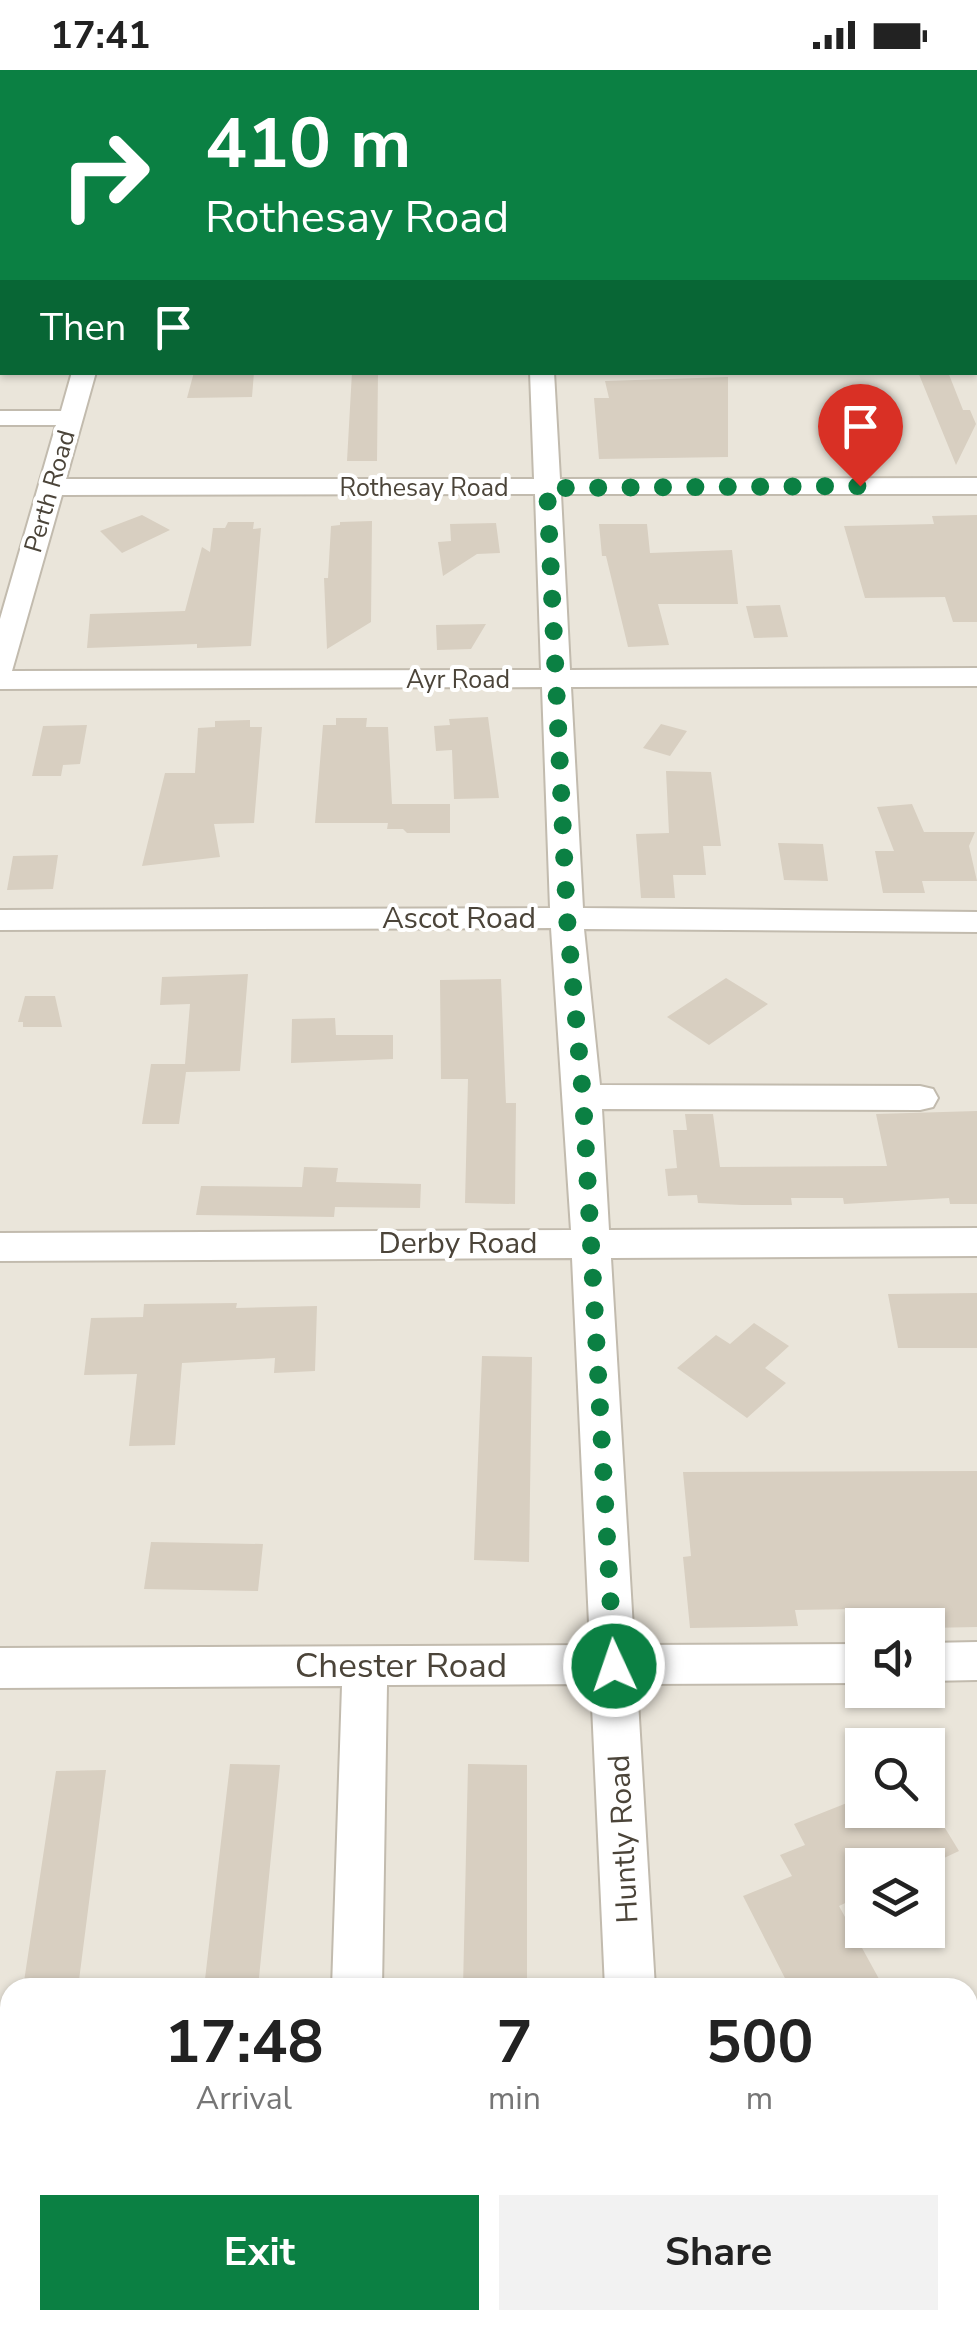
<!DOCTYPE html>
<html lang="en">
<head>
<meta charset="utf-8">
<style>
	:root { --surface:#fff; --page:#f2f2f2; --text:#222; --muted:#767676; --accent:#0b8043 }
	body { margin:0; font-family:"Nunito Sans",sans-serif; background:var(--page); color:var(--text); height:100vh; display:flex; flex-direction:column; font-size:38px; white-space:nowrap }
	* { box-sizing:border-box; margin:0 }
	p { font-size:32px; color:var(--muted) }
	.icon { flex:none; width:55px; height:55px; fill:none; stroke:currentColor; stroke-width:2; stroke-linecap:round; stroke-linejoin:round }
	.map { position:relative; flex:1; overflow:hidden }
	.drawer { position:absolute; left:0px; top:1908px; width:978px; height:352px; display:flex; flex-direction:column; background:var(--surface); border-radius:30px 30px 0 0; box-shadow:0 2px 8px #0004 }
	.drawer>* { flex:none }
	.guide { position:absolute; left:0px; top:0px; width:978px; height:305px; box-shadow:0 2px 8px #0004; background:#0b8043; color:#fff; overflow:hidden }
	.tools { position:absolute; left:845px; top:1538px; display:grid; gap:20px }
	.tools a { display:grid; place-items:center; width:100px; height:100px; border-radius:0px; background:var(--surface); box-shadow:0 2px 8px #0004; font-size:50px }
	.pin { position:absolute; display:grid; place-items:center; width:85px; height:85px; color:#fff; margin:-102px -42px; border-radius:50% 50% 50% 0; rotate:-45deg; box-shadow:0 0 10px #0007 }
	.pin .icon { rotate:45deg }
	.me { position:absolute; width:110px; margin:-55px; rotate:357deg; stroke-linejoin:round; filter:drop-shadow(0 0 8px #0008) }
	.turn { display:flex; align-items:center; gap:35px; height:210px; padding:0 40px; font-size:45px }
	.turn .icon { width:130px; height:130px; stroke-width:2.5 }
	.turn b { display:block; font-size:70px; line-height:85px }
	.then { display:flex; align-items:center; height:95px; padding:0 40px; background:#0003; gap:20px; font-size:38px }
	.eta { display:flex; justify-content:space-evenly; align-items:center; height:170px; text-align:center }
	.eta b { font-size:60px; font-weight:700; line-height:70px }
	.primary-button { display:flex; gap:20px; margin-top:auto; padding:20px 40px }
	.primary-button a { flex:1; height:115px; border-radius:0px; background:var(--accent); color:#fff; font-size:40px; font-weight:700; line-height:115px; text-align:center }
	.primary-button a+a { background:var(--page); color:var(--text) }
	.status { display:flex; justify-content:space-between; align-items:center; height:70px; padding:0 50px; background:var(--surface); direction:ltr }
	.status svg { height:28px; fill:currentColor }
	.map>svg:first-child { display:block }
	.residential { fill:#eae5da; fill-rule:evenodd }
	.building { fill:#d8cfc1 }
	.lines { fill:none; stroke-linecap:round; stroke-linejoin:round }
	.minor-casing { stroke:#c2bbae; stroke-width:4 }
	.major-casing { stroke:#e6c16a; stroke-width:4 }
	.minor { fill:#fff; fill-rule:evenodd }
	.major { fill:#ffe39c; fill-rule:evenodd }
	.route { stroke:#0b8043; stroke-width:18; stroke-dasharray:0 32.4 }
	.labels { text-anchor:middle; stroke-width:8; stroke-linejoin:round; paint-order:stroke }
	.far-street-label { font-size:25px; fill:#4b4439; stroke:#fff }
	.street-label { font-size:30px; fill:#4b4439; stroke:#fff }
	.near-street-label { font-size:35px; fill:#4b4439; stroke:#fff }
</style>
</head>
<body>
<div class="status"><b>17:41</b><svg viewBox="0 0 49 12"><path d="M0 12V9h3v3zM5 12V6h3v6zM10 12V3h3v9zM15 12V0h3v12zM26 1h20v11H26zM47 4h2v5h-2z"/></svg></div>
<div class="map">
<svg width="977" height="2258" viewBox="0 0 977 2258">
	<rect width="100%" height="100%" fill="#f6f3ec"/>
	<!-- residential -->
	<path class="residential" d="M0 0H977V2197L968 2196V1918H10V2250H707L708 2258H0ZM2 2H975V302H2ZM862 1555H928V1620H862ZM862 1675H928V1740H862ZM862 1795H928V1860H862Z"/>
	<!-- building -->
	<path class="building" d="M194 302H254L252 327 187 328Z
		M352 302H378L377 391H347Z
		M918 302H948L963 340H970L976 354 956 395Z
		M728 307V387L599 389 594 328H609L605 311Z
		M142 445 170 460 122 483 100 461Z
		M977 445V552H953L945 527 865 528 844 456 934 454 932 446Z
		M372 451 371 552 327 579 324 508H328L331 456 340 455V452Z
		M228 452H254L253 459 261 458 251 576 197 578V574L87 578 90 544 185 541 202 477 210 482 213 458H225Z
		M496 453 500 483 477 484 443 506 438 472 451 471 450 454Z
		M599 454H647L650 483 732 480 738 534H658L669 575 628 577 606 486H602Z
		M780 535 788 567 754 568 746 536Z
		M486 554 471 579 437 580 436 555Z
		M488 647 499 728 454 729 452 680 436 681 434 656 450 655 449 649Z
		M336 648H367L366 657H388L392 734H450V763H407L403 759H387L388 753H315L323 655H336Z
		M250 650V657H262L254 753 214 754 220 787 142 796 165 703H195L198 658 215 657V651Z
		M661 654 687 661 670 686 643 678Z
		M87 655 80 694 63 695 61 706H32L43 656Z
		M666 701 711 702 721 776H703L706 805H673L675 828H641L636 764 669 763Z
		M912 734 924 762H975L969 776 977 811H922L925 823H883L875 781H894L877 737Z
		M778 773 823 774 828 811 784 810Z
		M58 785 53 819 7 820 13 786Z
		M248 904 240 1001 186 1002 179 1054H142L151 994H185L190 934 160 935 162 907Z
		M726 908 768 934 709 975 667 947Z
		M501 909 506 1033H516L515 1134 465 1133 468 1009H441L440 910Z
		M25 926H55L62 957H23V952H18Z
		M335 948 336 965H393V989L291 993 292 949Z
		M977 1041V1134H950L949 1128 844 1134 843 1128H791L792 1135H742L698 1133 697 1125 668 1126 665 1099 677 1098 673 1060H687L685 1044H713L720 1097 887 1096 876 1044Z
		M304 1097 338 1098 336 1112 421 1114 420 1138 335 1137 334 1147 196 1145 201 1116 302 1117Z
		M977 1223V1278H898L888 1224Z
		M237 1233 236 1238 317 1236 315 1301 274 1303 275 1288 182 1293 175 1375 129 1376 137 1304 84 1305 91 1248 143 1247 144 1234Z
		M754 1253 789 1276 765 1298 786 1313 747 1348 677 1298 716 1265 730 1274Z
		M482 1286 532 1287 529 1492 474 1490Z
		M977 1401V1557L928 1558 923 1538 795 1540 798 1556 690 1558 683 1487 691 1486 683 1402Z
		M151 1472 263 1474 258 1521 144 1519Z
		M230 1694 280 1695 258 1918H204Z
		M468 1694 527 1695V1918H463Z
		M106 1700 78 1918H23L56 1701Z
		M862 1727V1740H934L959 1781 929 1795H862V1825L839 1836 884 1918H790L743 1826 792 1806 780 1785 805 1775 794 1754Z"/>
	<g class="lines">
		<!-- minor casing -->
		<g class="minor-casing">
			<path id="minor" d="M532 0H550L551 2H532Z
				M801 0H819L821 2H802Z
				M0 13H2V25H0Z
				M975 15H977V27H975Z
				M0 129H2V141H0Z
				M975 130H977V142H975Z
				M0 223H2V237H0Z
				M975 233 977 234V253L975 252Z
				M72 302H96L66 409H534L530 302H554L560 409 977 408V424H561L570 600 977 598V616L571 617 583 838 977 842V862L584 859 600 1015 920 1016 933 1019 938 1028 933 1037 920 1040 602 1039 609 1160 977 1158V1186L611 1188 634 1575 862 1574V1613L637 1614 655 1918H605L591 1614 387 1615 382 1918H332L342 1616 0 1618V1578L590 1575 572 1188 0 1191V1163L571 1160 551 858 0 860V840L550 838 542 617 0 619V549L56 355H0V341H61ZM535 424 541 600 12 601 62 425Z
				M977 1572V1610L928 1611V1573Z
				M0 1992H10V2044H0Z
				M608 2250H664L665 2258H609Z"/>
		</g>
		<!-- major casing -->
		<g class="major-casing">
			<path id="major" d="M0 2203H10V2250H40L37 2258H0Z
				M755 2250H921L924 2258H758Z"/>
		</g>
		<!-- minor -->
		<use href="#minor" class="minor"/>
		<!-- major -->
		<use href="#major" class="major"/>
	</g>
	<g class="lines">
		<!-- route -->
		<path class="route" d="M614 1596 583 1027 567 848 547 418 860 416"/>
	</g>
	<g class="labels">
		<!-- far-street labels -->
		<g class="far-street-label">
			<text x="424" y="426">Rothesay Road</text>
			<text transform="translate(49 421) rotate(-74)" y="9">Perth Road</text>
			<text x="458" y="618">Ayr Road</text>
		</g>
		<!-- street labels -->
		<g class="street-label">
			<text x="459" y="858">Ascot Road</text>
			<text x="458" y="1183">Derby Road</text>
			<text transform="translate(623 1769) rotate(-93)" y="10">Huntly Road</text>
		</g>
		<!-- near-street labels -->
		<g class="near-street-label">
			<text x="401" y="1607">Chester Road</text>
		</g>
	</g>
</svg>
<div class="tools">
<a><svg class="icon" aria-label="sound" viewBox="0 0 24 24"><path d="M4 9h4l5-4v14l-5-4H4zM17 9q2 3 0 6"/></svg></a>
<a><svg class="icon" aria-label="search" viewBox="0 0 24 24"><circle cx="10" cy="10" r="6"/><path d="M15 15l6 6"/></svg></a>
<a><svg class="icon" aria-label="layers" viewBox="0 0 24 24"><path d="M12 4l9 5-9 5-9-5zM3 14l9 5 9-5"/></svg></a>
</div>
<div class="pin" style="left:860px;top:416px;background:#d93025"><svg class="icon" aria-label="arrive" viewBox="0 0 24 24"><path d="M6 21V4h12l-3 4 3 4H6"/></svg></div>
<svg class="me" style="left:614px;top:1596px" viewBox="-20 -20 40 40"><circle r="17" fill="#0b8043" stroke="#fff" stroke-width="3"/><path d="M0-11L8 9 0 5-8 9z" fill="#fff"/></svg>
<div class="guide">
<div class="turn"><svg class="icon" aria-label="right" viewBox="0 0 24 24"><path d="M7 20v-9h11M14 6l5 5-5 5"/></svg><div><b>410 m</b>Rothesay Road</div></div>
<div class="then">Then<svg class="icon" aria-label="arrive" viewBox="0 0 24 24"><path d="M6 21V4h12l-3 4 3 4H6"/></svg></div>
</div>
<section class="drawer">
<div class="eta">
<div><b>17:48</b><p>Arrival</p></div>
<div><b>7</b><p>min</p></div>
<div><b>500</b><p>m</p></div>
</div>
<div class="primary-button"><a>Exit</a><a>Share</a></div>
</section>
</div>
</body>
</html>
